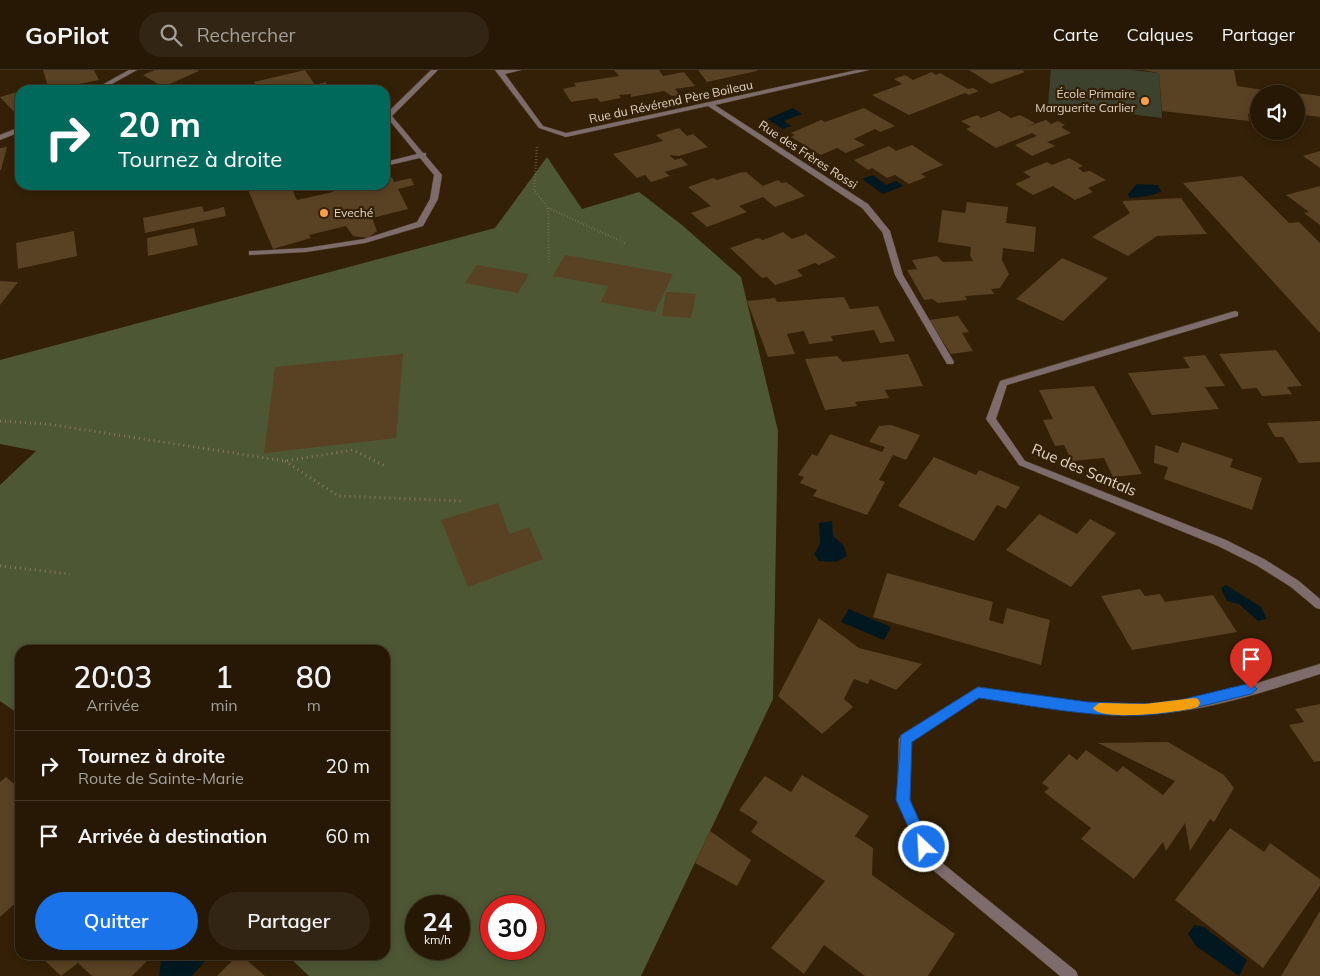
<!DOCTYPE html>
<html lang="fr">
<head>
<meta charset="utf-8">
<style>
	:root { --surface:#261804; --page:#322513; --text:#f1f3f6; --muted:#a4a09a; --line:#423726; --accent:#1a73e8 }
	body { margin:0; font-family:Mulish,sans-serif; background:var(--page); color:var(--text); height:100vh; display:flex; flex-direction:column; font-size:19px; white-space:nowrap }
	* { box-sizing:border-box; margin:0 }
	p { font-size:16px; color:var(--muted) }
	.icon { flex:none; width:28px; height:28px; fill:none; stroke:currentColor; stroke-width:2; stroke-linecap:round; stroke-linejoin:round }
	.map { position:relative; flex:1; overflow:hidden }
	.details { position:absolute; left:15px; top:575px; width:375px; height:315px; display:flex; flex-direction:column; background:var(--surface); border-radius:15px; box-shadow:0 2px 8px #0003,0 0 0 1px var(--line) }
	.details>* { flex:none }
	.banner { position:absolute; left:15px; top:15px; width:375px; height:105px; border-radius:15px; box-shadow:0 2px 8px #0003,0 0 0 1px var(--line); background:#00695c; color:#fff; overflow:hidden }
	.buttons { position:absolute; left:1250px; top:15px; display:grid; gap:10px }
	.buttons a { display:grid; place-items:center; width:55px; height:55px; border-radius:50%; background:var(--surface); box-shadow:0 2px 8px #0003,0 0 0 1px var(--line); font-size:25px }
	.speed { position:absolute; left:405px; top:825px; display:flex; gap:10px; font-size:25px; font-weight:700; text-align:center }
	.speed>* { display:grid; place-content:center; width:65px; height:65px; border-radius:50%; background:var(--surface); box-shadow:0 2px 8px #0003,0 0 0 1px var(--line); line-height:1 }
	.speed small { font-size:12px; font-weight:400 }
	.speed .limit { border:8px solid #d22; background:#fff; color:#111 }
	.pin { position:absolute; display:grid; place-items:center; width:42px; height:42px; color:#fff; margin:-51px -21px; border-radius:50% 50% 50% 0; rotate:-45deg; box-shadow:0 0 5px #0007 }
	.pin .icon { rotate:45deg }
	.me { position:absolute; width:55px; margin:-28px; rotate:335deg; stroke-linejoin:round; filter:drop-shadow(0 0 4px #0008) }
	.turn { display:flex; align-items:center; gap:18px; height:105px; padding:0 20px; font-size:22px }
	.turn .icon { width:65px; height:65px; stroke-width:2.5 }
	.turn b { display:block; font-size:35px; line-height:42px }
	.eta { display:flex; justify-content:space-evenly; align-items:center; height:85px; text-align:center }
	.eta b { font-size:30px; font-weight:600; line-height:35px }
	.button { display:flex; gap:10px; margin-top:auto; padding:10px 20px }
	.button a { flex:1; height:58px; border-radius:30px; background:var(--accent); color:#fff; font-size:20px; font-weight:600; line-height:58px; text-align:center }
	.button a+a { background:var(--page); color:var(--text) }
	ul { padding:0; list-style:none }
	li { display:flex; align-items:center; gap:15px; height:70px; padding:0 20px; border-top:1px solid var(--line) }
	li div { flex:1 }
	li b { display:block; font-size:19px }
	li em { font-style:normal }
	header { display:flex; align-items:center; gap:30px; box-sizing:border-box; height:70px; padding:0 25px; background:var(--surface); border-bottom:1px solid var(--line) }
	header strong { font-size:24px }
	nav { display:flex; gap:28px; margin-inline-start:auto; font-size:18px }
	.search { width:350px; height:45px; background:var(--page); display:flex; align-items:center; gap:12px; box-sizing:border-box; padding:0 18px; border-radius:28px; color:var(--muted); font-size:19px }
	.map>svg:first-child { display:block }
	.green { fill:#3c422e }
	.forest { fill:#4d5734; fill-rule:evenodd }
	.water { fill:#021820 }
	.building { fill:#594123 }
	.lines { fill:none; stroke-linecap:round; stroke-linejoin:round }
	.lane-casing { stroke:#4f3d25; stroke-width:1 }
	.street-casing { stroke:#4f3d25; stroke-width:1 }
	.path-far1 { stroke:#877762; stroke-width:2.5; stroke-dasharray:0.5 2.5; stroke-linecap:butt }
	.path { stroke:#877762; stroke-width:3; stroke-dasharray:1 4; stroke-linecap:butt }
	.lane { fill:#7d6c6b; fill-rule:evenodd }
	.street { fill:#7d6c6b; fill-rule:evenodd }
	.route { fill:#1a73e8; stroke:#114b97 }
	.slow { fill:#f59e0b }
	.poi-dot { fill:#f9a04c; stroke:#332006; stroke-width:2 }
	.labels { text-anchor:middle; stroke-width:4.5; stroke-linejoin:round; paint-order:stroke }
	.far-poi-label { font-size:12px; fill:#e1d4c5; stroke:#332006; text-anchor:end }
	.far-street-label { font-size:12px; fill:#e1d4c5; stroke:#332006 }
	.street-label { font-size:15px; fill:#e1d4c5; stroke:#332006 }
</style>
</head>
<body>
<header>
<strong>GoPilot</strong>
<div class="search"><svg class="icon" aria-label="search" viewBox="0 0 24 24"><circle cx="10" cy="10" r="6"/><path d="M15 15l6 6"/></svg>Rechercher</div>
<nav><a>Carte</a><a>Calques</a><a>Partager</a></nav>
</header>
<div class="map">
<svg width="1320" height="906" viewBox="0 0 1320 906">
	<rect width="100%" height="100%" fill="#332006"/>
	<!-- green -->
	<path class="green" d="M1051 0H1132L1159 3 1162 48 1048 34Z"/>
	<!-- forest -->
	<path class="forest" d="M547 87 582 139 639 122 682 155 741 207 778 361 773 629 641 906H309L287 885H385V580H20V645L0 631V415L36 381 0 374V290L495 158ZM416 836H459V879H416ZM491 836H534V879H491Z"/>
	<!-- water -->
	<path class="water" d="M793 38 802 44 784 51 791 56 783 59 767 49Z
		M873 105 886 115 896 111 903 116 883 124 862 109Z
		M1137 114 1158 115 1161 122C1153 125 1137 128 1129 128L1128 124Z
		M832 451 833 466 844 476 847 486 836 492 819 491 814 484 820 474 819 453Z
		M1226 515 1261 537 1267 549 1258 551 1239 534 1227 531 1221 518Z
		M849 539 891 557 884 570 841 552Z
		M1194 855 1204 857 1247 890 1239 906 1196 876 1188 864Z
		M169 885H210L192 906H159L161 891Z"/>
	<!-- building -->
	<path class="building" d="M43 0H94L99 10 49 20Z
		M155 0H197L199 1 163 17 143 5Z
		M305 0 315 15 326 12 328 18 259 20 254 12Z
		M614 0H659L663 6 684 2 695 16 675 19 680 25 672 26 664 21 631 27V24L619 25 621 28 600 32 597 28 571 32 563 19 576 16 574 13 619 6Z
		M698 0H757V1L707 12Z
		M969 0H1022L1025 2 991 14Z
		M1143 0H1234L1237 16 1291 24H1259V45L1248 44 1249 51 1162 41 1159 3Z
		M932 2 936 5 940 3 968 19 973 18 979 21 969 25 965 23 909 45 872 25 902 14 894 9 905 5 913 10Z
		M226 14 229 20H204V19Z
		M20 21V43L16 44 0 27Z
		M1296 23 1320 26V47L1296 44Z
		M864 38 895 56 880 62 875 59 854 69 865 75 846 83 837 78 821 85 791 67 795 65 791 63 821 50 825 52Z
		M999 41 1011 48 1020 45 1035 53 1026 57 1046 50 1051 54 1058 51 1065 55 1061 57 1071 63 1047 72 1055 76 1032 86 1015 75 1037 66 1032 63 996 78 966 59 971 57 961 51 977 45 981 48Z
		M679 58 687 66 693 64 708 77 679 86 669 85 675 90 681 88 688 95 665 102 670 106 651 112 645 105 637 108 613 84 663 71 656 65Z
		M912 75 943 95 921 104 926 107 909 114 895 105 887 108 872 98 868 100 854 90 889 76 896 81Z
		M7 77 1 100H0V78Z
		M1320 81V98L1303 86Z
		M1069 88 1083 96 1078 98 1083 102 1090 101 1106 110 1088 118 1093 122 1075 130 1053 116 1033 125 1015 114 1031 107 1023 102 1047 92 1052 95Z
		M746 102 763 116 778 110 782 113 786 112 805 126 775 137 763 127 739 136 747 142 707 157 691 143 711 136 688 117 713 108 717 110 739 103Z
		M1242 106 1289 153 1299 152 1320 173V263L1183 113Z
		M392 107 394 112 411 108 414 115 398 119 408 139 372 148 377 161 368 168 353 166 346 156 309 165 311 168 273 179 246 115H290L297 130 333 122 332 118 346 115 350 117 360 115H385V109Z
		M1320 116V155L1304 143 1309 142 1286 125Z
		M1181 128 1207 164 1157 166 1128 186 1092 167 1130 143 1122 131Z
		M967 132 1008 137 1006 153 1036 157 1034 182 1003 178 1002 190 1009 204 1000 218 991 219 994 224 965 226 967 230 938 233 932 229 924 230 907 200 917 199 912 190 937 186 943 192 973 191 970 185 971 177 938 172 942 140 965 143Z
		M202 136 204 142 224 137 226 146 145 163 143 148Z
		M194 158 198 175 148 186 147 168Z
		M74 161 77 186 18 199 16 173Z
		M783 162 792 169 806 164 836 187 819 195 815 193 797 200 803 206 775 215 767 207 762 208 730 178 758 168 763 170Z
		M565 185 673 204 655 242 601 232 608 216 553 206Z
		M1062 188 1108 208 1063 251 1016 229Z
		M477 195 529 204 518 223 465 213Z
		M0 211 18 212 0 235Z
		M666 222 696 224 691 248 662 246Z
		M844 227 850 239 878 236 895 271 880 273 874 260 831 266 833 271 809 274 804 261 787 264 795 284 768 287 747 231 775 228 777 232Z
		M958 246 969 262 962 263 973 281 951 284 929 250Z
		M1276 280 1302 316 1287 317 1292 324 1262 326 1257 318 1242 319 1219 284Z
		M403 284 396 368 264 383 275 297Z
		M908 284 923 316 885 320 889 328 855 332 857 336 825 340 805 289 837 286 843 292Z
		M1205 285 1225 316 1205 317 1219 339 1152 345 1128 303 1190 298 1183 287Z
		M1094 316 1142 404 1113 407 1104 388 1072 391 1064 375 1055 376 1043 350 1053 349 1039 320Z
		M1320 351V392L1299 393 1283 367H1275L1267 353Z
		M891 355 920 365 906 390 893 385 879 410 885 412 867 445 813 426 817 420 800 413 804 407 798 405 812 384 817 386 830 364 882 382 885 377 869 372 879 356Z
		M1182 372 1233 389 1230 397 1262 408 1252 440 1164 409 1168 397 1154 393 1155 375 1178 383Z
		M934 387 976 405 979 400 1020 417 1006 439 997 435 974 471 898 436Z
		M498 433 509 464 529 457 543 489 468 517 441 450Z
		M1039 444 1077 464 1090 449 1116 463 1071 517 1006 480Z
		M887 503 993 532 989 550 1003 554 1007 538 1050 550 1041 595 873 547Z
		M1140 519 1145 526 1160 524 1165 532 1213 525 1237 562 1132 580 1101 526Z
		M819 548 859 578 922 594 896 620 870 609 868 614 854 609 844 629 853 637 822 664 778 626Z
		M1320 634V691L1314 692 1289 655 1304 652 1295 639Z
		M1168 672 1224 705 1234 718 1214 752 1210 749 1190 781 1185 753 1166 781 1163 772 1134 809 1081 769 1091 758 1044 722 1049 718 1042 713 1069 684 1077 690 1086 680 1117 702 1123 696 1163 725 1175 711 1098 673Z
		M802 705 869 746 855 766 873 778 872 805 955 864 928 906H865L824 875 804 904 771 878 825 811 751 762 758 752 739 740 765 706 791 722Z
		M6 707 20 719V829L0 847V712Z
		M1230 758 1264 782 1270 773 1320 809V816L1263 898 1175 830Z
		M710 761 751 790 737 816 695 793Z
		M1320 841V906H1281Z
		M39 885H153L132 906H92L78 893 61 906Z
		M238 885H241L265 906H217Z"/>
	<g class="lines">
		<!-- lane casing -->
		<g class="lane-casing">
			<path id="lane" d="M431 0H438L392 46 423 83H426V86L442 105 438 129 423 156 365 173 306 182 249 185V181H252L306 178 364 169 417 152 430 129 434 105 420 88 385 96V92L417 84 385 45Z
				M883 159H886L890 161 903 205 954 292 953 294H947L895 205 882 161Z"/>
		</g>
		<!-- street casing -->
		<g class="street-casing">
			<path id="street" d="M129 0H137L101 20H93Z
				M495 0H521L505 4 543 56 566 63 857 0H869L715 35 868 134 890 161 886 163H883L862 138 708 36 566 67 539 58Z
				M20 57V62L0 70V65Z
				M1235 241 1238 242V246L1007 315 996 349 1025 391 1226 470 1264 489 1299 511 1320 529V539L1316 538 1291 517 1256 495 1218 476 1019 395 986 349 1000 311Z
				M1320 594V604C1270 620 1218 638 1165 643 1103 648 1041 636 979 627L911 672 909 730 936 788 1076 901 1078 906H1060L928 796 897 730 899 669 901 665 978 617 1082 632 1124 634 1167 633 1234 620Z"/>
		</g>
		<!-- path-far1 -->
		<path class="path-far1" d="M537 77 534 120 548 138 549 194
			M548 138 625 173"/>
		<!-- path -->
		<path class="path" d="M0 351 47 354 285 391 353 380 385 396
			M285 391 338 426 462 431
			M0 496 70 504"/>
		<!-- lane -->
		<use href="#lane" class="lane"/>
		<!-- street -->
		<use href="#street" class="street"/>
	</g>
	<!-- route -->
	<path class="route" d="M1251 613 1257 619 1251 624C1216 632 1182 643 1146 645 1091 648 1034 636 979 628L912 672 910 730 931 777 929 781 924 783 919 781 896 730 901 665 978 617 1088 632 1145 634 1180 630Z"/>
	<!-- slow -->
	<path class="slow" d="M1194 628 1198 629 1200 633 1198 637C1183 642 1099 652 1093 638L1099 633 1145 634Z"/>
	<!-- markers -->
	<g class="poi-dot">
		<circle cx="1145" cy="31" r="5"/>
		<circle cx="324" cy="143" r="5"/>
	</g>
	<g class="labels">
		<!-- far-poi labels -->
		<g class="far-poi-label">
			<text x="1135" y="28">École Primaire<tspan x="1135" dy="14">Marguerite Carlier</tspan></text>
			<text x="334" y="147" text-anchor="start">Eveché</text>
		</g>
		<!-- far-street labels -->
		<g class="far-street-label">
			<text transform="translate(671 32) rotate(-12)" y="4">Rue du Révérend Père Boileau</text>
			<text transform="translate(808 85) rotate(33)" y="4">Rue des Frères Rossi</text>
		</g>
		<!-- street labels -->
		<g class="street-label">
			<text transform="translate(1084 400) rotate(23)" y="5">Rue des Santals</text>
		</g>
	</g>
</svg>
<div class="buttons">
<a><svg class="icon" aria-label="sound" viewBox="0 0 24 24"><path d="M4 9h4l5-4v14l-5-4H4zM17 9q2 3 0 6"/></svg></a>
</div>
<div class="speed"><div>24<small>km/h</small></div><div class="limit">30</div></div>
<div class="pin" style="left:1251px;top:619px;background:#d93025"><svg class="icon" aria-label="arrive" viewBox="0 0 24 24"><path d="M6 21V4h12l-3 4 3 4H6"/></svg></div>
<svg class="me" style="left:924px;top:777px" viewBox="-20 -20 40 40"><circle r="17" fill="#1a73e8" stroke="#fff" stroke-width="3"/><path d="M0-11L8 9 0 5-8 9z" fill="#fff"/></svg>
<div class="banner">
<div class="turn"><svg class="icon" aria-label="right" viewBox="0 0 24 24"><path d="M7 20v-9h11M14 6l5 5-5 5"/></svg><div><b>20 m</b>Tournez à droite</div></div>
</div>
<section class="details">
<div class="eta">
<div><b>20:03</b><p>Arrivée</p></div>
<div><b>1</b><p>min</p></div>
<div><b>80</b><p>m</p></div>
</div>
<ul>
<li><svg class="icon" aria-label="right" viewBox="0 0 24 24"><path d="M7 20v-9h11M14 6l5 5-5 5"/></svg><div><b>Tournez à droite</b><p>Route de Sainte-Marie</p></div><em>20 m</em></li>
<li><svg class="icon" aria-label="arrive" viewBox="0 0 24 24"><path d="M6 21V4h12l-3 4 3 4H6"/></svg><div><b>Arrivée à destination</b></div><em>60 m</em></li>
</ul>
<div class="button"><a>Quitter</a><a>Partager</a></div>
</section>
</div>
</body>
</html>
